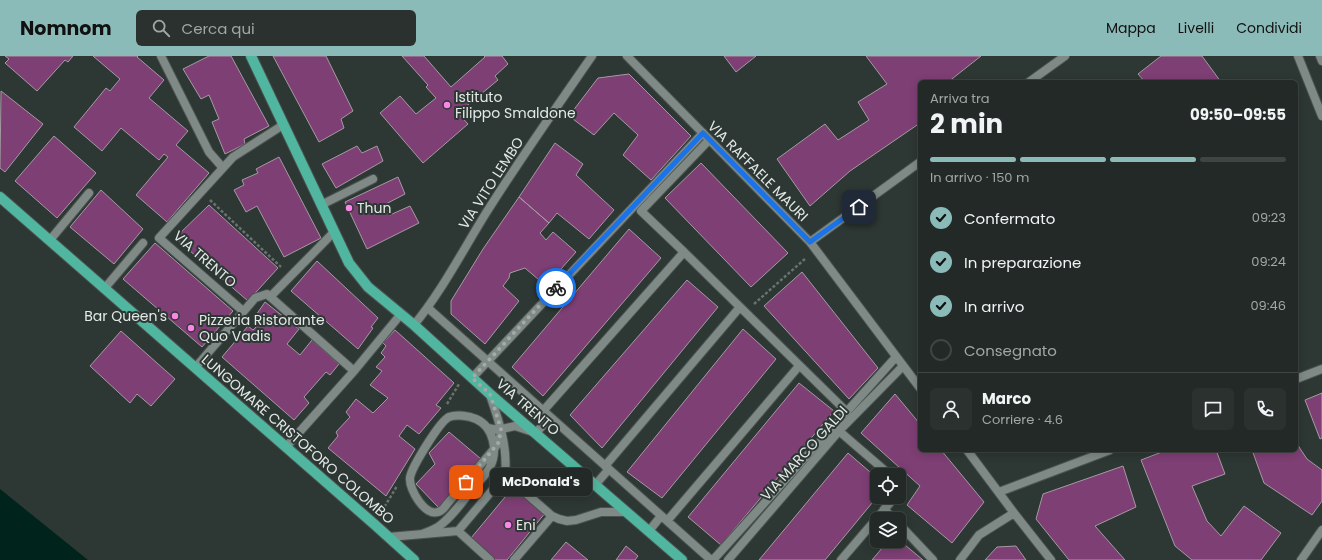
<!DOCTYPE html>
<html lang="it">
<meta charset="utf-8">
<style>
:root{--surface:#222926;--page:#2a312e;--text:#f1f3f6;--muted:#a2a6a7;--line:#3f4543;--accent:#8bbbb9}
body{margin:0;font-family:Poppins,sans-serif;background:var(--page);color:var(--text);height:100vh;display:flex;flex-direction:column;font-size:15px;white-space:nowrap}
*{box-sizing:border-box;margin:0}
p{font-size:13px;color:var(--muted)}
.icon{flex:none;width:22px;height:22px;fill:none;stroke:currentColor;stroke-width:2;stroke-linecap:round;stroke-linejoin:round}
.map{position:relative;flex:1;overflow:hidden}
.side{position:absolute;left:918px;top:24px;width:380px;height:372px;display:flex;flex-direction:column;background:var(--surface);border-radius:6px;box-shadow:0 2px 10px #0003,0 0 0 1px var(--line)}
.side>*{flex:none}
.controls{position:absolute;left:870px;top:412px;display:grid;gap:8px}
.controls a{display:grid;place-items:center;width:36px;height:36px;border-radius:6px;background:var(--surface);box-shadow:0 2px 10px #0003,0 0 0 1px var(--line);font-size:20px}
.pin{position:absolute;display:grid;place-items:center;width:34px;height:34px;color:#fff;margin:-17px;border-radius:8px;box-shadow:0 2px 6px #0006}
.courier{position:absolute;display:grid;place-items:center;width:40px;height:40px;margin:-20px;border:3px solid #1a73e8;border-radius:50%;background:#fff;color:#222;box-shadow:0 1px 5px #0007}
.bubble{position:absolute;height:28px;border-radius:6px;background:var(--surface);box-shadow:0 2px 10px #0003,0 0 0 1px var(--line);font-size:13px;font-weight:700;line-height:28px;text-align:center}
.summary em{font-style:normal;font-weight:700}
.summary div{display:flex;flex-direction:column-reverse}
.summary{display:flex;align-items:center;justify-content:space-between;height:68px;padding:0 12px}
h1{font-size:26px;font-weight:700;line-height:30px}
.bar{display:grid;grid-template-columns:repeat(4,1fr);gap:6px 4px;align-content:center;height:48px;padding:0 12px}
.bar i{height:5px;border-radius:3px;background:var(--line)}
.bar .current{background:var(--accent)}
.bar p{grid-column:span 4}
.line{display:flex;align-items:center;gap:10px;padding:0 12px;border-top:1px solid var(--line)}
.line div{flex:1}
.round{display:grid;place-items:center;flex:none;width:42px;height:42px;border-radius:6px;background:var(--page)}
ol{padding:0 12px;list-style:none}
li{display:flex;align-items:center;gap:12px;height:44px}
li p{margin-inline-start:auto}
li .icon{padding:4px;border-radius:50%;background:var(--accent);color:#111;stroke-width:4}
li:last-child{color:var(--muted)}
li i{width:22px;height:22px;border:2px solid var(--line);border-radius:50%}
header{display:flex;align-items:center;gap:24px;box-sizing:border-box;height:56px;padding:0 20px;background:var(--accent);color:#111}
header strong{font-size:19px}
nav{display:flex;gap:22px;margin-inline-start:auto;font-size:14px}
.search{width:280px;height:36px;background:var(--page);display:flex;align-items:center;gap:10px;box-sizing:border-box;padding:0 14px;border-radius:6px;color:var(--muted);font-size:15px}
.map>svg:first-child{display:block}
.water{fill:#00231b}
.building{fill:#7e3f74;stroke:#a49ba2}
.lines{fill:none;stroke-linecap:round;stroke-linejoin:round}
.service-casing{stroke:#4b5350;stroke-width:10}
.pedestrian-casing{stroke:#4b5350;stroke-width:10}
.minor-casing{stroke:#4b5350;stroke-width:10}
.primary-casing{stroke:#4b5350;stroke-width:12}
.path{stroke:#6a726f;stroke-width:2.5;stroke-dasharray:3 2;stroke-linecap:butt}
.service{stroke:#7f8a86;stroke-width:8}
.pedestrian{stroke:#7f8a86;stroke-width:8}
.minor{stroke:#7f8a86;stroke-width:8}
.primary{stroke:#51b69f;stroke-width:10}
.done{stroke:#a3aba8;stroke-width:4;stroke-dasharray:0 7.2}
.route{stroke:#1a73e8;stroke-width:5}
.poi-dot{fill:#fa87e7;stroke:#2d3733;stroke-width:1.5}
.labels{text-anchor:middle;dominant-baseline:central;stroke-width:4;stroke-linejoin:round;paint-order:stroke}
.poi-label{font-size:14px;fill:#e3e9e7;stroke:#2d3733;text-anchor:start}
.street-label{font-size:14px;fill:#e3e9e7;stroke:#2d3733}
</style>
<header>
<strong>Nomnom</strong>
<div class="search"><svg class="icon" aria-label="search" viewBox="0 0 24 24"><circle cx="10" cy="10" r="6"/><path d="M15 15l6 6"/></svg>Cerca qui</div>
<nav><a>Mappa</a><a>Livelli</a><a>Condividi</a></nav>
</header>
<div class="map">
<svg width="1322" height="504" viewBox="0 0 1322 504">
<rect width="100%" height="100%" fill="#2d3733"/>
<path class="water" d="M0,433l88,71h-88z"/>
<path class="building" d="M5,0h68l-5,6 -3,-2 -28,31 -32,-28 4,-4z
M93,0h45l-1,1 27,23 -15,18 39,33 -12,14 33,28 -42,49 -31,-27 32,-38 -4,-3 -5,6 -38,-32 -19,23 -28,-24 32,-39 4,3 10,-12z
M209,0h22l38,70 -25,13 1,5 -20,10 -13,-32 7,-3 -10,-24 -8,4 -18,-30z
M273,0h53l27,55 -12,8 3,9 -25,14z
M402,0h22l27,31 34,-30 -1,-1h18l6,8 -13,12 3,4 -40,33 10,11 -45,39 -43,-50 20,-17 16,18 20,-16 -10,-11 2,-2z
M724,0h32l-20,16z
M866,0h115l-33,26h-28v41l-70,48 -40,35 -33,-47 48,-35 13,16 31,-20 -11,-18 29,-18z
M1161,0h41l19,26h-76l-7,-8z
M629,18l62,62 -40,44 -28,-25 15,-20 -24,-22 -20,22 -25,-19 29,-38z
M1,35l42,33 -38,48 -5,-4z
M54,80l42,37 -39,45 -42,-37z
M555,87l28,21 -7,11 38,35 -25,29 -32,-26 -8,10 -30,-26z
M357,90l5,7 15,-7 6,15 -47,27 -14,-24z
M279,101l42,81 -37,19 -27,-51 -11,6 -12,-22 10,-5 -2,-5 16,-7 -2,-4z
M701,107l87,90 -37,34 -86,-89z
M398,121l7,17 -21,11 6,10 20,-9 9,17 -52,26 -22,-47z
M101,134l42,39 -29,35 -44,-37z
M519,141l30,26 -9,10 6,7 7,-8 23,20 -30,34 -21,-18 -15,5 -1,5 -6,8 16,15 -34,43 -34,-30v-13l32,-52z
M209,149l69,63 -30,33 -73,-63z
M629,173l32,29 -118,138 -31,-29z
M155,187l78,68 -31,36 -79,-68z
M317,205l61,57 -7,9 2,1 -15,21 -67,-58z
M802,216l76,96 -29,31 -85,-93z
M687,224l31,27 -116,141 -32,-33z
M265,246l34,27 -12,15 13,11 12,-15 27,24 -9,11 -4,-3 -22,25 5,6 -15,17 -72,-63 26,-31 5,4 7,-7 -6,-5z
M743,273l33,30 -114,139 -35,-26z
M395,274l59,53 -18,22 5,3 -22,26 -12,-9 -8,11 16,13 -29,47 -58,-48 10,-12 -2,-4 14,-15 -4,-5 10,-13 17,14 15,-15 -18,-13 12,-14 -6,-4 9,-10 -4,-4 5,-7 -3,-3z
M121,275l54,48 -24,27 -14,-12 -7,9 -40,-37z
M799,327l35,28 -113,134 -33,-28z
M1322,337v45l-2,1 -15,-39z
M895,338l25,30v26h21l43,52 -32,41 -45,-38 13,-19 -59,-53z
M449,376l32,27 -42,49 -23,-24 19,-20 -6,-11z
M1296,384l3,7 8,12 15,11v31l-10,14 -48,-32 -12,-33h44z
M1167,394h49l9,24 -33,12 15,35 14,15 23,-30 37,27 -20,27h-69l-17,-14 -34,-86z
M848,397l29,25v19l-52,63h-66z
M1123,410l13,41 -41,19 30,34h-56l-33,-41 7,-25z
M515,429l31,27 -39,48h-12l-24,-22z
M899,484l24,20h-51l16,-19z
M566,486l22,18h-37z
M626,490l12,10 -3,4h-19z
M1016,490l10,14h-41l12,-13z"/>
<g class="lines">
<defs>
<path id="service" d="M161,0l48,96 14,16
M684,196l163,160
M428,252l283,252
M243,255l-84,-73 74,-81 50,-32
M472,322l231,-245
M490,339c9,26 18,52 15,80l47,41 7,3 8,2 9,-1 25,-8h26
M543,355l141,-159 -43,-41 68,-71
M488,372l10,2 17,-4 21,7 14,-16
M605,410l135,-159
M596,428l13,-15
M667,465l132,-155
M458,475l32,29
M649,475l12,-15
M422,478c6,-2 11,-4 16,-7 14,-10 25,-26 35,-39 6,-6 13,-13 17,-21 8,-16 4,-40 -14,-48 -7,-3 -19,-5 -27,-2 -9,4 -38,51 -39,61 -1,12 15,38 28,34 4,-1 7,-5 9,-8l47,-55c5,-6 7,-12 7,-20
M389,481l69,-6 47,-56
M514,504l38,-44
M713,504l183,-203"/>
<path id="pedestrian" d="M50,184l39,-47
M104,233l39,-46"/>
<path id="minor" d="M627,0l183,186 110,146
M1298,0l24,60
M1320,0l2,5
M1029,26l36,-26
M321,149l52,-26
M810,186l110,-80
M270,241l64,-65
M414,269c28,-34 49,-75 72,-112 34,-54 70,-105 106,-157
M195,312l60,-70 12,-4 87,77
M1296,323l26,-10
M839,375l51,44
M286,391l68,-76 47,-57
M967,394l47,63 37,47
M999,436l111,-42
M884,453l10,10
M899,468l34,36
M728,504l111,-129 64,-65
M841,504l54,-63
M960,504l19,-25 35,-22
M1301,504l21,-30"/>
<path id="primary" d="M251,0l98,207 19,24 46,38 76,69 192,166
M0,141l374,327 40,36"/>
</defs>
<use href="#service" class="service-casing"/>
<use href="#pedestrian" class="pedestrian-casing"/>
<use href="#minor" class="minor-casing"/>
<use href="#primary" class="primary-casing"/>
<path class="path" d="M210,144l71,67
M754,248l52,-46
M447,348l12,-20
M382,455l15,-25"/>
<use href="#service" class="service"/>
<use href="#pedestrian" class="pedestrian"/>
<use href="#minor" class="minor"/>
<use href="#primary" class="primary"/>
</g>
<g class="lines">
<path class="done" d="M466,426l33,-40 2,-13 -11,-35 -18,-16 84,-90"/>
<path class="route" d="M556,232l147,-155 107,109 49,-35"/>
</g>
<g class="poi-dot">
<circle cx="447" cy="49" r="4"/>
<circle cx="349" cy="152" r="4"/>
<circle cx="175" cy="260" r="4"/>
<circle cx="191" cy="272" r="4"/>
<circle cx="508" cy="469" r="4"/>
</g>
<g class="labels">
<g class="poi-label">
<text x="455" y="41">Istituto<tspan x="455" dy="16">Filippo Smaldone</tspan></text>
<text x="357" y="152">Thun</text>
<text x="167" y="260" text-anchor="end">Bar Queen's</text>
<text x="199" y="264">Pizzeria Ristorante<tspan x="199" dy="16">Quo Vadis</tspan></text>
<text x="516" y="469">Eni</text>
</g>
<g class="street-label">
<text transform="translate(758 115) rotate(45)">VIA RAFFAELE MAURI</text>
<text transform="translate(491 127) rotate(-57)">VIA VITO LEMBO</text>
<text transform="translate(205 203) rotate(41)">VIA TRENTO</text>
<text transform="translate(528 351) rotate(41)">VIA TRENTO</text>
<text transform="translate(298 383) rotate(41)">LUNGOMARE CRISTOFORO COLOMBO</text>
<text transform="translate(804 397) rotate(-48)">VIA MARCO GALDI</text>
</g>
</g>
</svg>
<div class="controls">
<a><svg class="icon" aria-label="locate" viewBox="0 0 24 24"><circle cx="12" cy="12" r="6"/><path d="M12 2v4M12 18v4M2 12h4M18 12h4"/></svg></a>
<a><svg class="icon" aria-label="layers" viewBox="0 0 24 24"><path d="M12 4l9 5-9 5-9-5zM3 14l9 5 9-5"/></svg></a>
</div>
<div class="pin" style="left:466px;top:426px;background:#ea580c"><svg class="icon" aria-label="bag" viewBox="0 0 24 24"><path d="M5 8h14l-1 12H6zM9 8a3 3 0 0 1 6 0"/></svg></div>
<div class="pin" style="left:859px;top:151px;background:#1f2937"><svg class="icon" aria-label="home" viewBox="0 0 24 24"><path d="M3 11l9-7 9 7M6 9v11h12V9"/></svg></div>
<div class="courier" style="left:556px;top:232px"><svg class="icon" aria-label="bike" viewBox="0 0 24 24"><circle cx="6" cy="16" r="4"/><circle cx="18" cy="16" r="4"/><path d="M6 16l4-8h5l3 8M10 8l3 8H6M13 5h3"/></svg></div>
<div class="bubble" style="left:490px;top:412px;width:102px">McDonald's</div>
<section class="side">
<div class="summary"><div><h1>2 min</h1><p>Arriva tra</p></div><em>09:50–09:55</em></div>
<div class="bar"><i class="current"></i><i class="current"></i><i class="current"></i><i></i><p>In arrivo · 150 m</p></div>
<ol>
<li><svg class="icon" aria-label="check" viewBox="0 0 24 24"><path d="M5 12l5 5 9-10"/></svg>Confermato<p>09:23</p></li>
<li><svg class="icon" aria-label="check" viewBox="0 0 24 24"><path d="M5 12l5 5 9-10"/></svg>In preparazione<p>09:24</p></li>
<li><svg class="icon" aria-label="check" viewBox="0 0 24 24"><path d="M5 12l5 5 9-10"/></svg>In arrivo<p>09:46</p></li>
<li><i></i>Consegnato</li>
</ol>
<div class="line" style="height:72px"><a class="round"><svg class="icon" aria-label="person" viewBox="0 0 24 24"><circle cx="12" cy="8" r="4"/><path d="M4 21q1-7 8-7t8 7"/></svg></a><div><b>Marco</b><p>Corriere · 4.6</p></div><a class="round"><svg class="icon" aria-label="chat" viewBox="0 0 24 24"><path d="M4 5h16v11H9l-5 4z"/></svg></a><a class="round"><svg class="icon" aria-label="phone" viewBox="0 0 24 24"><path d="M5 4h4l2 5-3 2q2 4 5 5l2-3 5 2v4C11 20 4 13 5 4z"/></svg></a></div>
</section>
</div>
